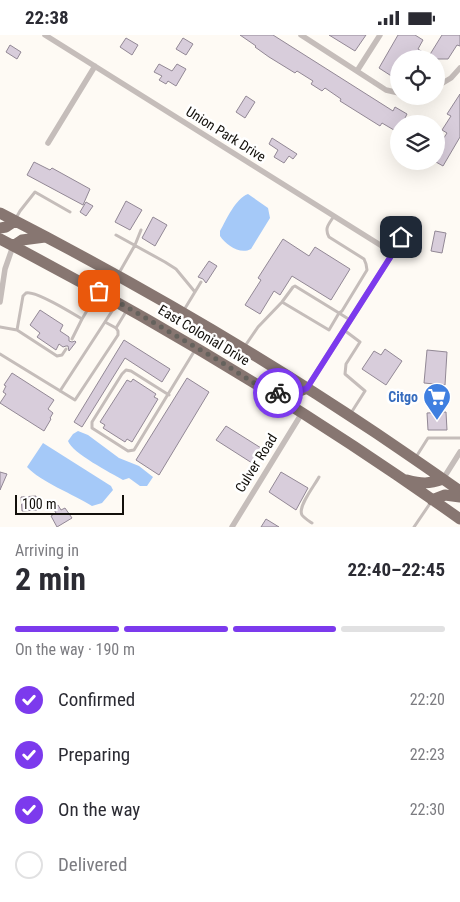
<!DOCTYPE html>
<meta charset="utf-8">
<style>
:root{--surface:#fff;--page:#f2f2f3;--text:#2b2b33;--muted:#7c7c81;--line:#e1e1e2;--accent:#7c3aed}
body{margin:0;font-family:"Roboto Condensed",sans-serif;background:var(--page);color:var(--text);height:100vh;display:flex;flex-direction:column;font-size:19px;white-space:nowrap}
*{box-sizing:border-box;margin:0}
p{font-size:16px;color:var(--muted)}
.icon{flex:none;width:28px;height:28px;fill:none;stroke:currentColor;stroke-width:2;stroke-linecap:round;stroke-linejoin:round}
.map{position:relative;height:492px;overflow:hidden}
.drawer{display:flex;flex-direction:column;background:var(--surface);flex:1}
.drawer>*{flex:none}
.controls{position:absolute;left:390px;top:15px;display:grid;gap:10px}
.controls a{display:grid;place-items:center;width:55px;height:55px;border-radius:50%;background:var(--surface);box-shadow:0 5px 20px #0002;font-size:25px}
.scale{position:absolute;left:15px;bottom:12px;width:109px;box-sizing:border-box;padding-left:5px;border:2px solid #13100b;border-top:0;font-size:14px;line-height:18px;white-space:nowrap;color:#13100b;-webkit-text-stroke:4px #fff;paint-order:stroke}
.pin{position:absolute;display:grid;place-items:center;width:42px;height:42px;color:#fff;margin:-21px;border-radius:10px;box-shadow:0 2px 8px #0006}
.courier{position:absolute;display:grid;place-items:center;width:50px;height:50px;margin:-25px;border:4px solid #7c3aed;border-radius:50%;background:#fff;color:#222;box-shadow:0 1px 6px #0007}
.head em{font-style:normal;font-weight:700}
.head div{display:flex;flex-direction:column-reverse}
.head{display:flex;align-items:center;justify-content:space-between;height:85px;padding:0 15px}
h1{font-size:32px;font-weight:700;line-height:38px}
.bar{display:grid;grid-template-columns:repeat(4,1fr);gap:8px 5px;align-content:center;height:60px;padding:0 15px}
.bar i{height:6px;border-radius:4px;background:var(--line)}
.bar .active{background:var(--accent)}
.bar p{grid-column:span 4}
ol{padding:0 15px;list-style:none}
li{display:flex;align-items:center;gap:15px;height:55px}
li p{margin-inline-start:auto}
li .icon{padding:5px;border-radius:50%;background:var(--accent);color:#fff;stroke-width:4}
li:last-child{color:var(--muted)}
li i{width:28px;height:28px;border:2px solid var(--line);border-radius:50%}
.status{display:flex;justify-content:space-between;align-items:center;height:35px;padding:0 25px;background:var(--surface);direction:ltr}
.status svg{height:14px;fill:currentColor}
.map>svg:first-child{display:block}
.water{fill:#a5c9f8}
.building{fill:#d8cddb;stroke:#928895}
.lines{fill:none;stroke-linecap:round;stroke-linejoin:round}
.lane{stroke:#c5bdba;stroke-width:3}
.street{stroke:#c5bdba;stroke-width:5.5}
.highway{stroke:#877671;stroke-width:11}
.done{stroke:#65625d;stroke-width:5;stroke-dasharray:0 9}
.route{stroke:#7c3aed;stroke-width:6}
.labels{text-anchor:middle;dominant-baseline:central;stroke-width:5;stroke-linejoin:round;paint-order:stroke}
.street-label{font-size:14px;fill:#13100b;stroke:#fff}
.shop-label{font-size:14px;font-weight:bold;fill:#366cbe;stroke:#fff;text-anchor:end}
</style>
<div class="status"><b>22:38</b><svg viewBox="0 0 49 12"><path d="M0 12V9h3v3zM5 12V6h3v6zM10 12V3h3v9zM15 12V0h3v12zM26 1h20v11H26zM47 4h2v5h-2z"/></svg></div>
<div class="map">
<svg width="460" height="492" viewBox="0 0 460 492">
<rect width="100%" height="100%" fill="#fefaf4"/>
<path class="water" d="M248,159l20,14 2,10 -19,31c-11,6 -25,-4 -31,-13v-5c7,-12 15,-32 28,-37z
M78,396l10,4 31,23 20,8 14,11 -6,9h-7l-11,-8 -6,2c-12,-7 -51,-27 -55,-39l5,-7z
M43,408l68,43 2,4 -11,13 -10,3c-19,-12 -51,-24 -65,-39z"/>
<path class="building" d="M240,0h33l120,76 2,-4 12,7 -2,4 9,6h-15v9l-17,-10 -2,3 -40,-25 1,-2 -16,-11 -3,3 -11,-7 2,-3 -16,-10 -2,2 -26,-16 -14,-10 1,-1z
M329,0h37l-11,16z
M398,0h17l8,5 -5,9 11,7 13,-21h18v11l-3,-1 -9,14h-49v16l-3,4 -17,-11z
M126,3l12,7 -6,10 -12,-8z
M183,3l10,6 -7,11 -10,-6z
M10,10l11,7 -4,7 -11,-7z
M159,29l13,7 5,-7 9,5 -10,17 -8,-5 -2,3 -7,-4 3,-4 -8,-4z
M460,59v43l-17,29 -7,-4v-12l11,-17 -5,-3 9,-14 -4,-2z
M246,61l9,6 -10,16 -9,-6z
M272,103l25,16 -4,5 -4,-3 -5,7 -10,-6 4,-7 -9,-6z
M34,127l16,8 2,-2 38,21 -7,16 -56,-30z
M126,166l16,9 -12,20 -15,-8z
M86,167l7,4 -7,10 -6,-4z
M153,182l14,8 -12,21 -13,-8z
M435,196l11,2 -4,20 -11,-2z
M283,204l26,17 6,-9 35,22 -19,31 -39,-24 -12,19 -6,-4 -14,23 -15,-9 16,-25 -3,-2z
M209,226l8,5 -11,17 -3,-4 -5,-2z
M40,275l23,15 -3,6 9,6v4l3,1 3,-1 1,1 -7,9 -1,-5h-2l-3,1 -4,-3 -3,6 -19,-13 3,-4 -10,-8z
M124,305l46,29 -8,13 -37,-24 -43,69 -8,-5z
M385,314l17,12 -16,24 -24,-16 12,-18 7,4z
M427,315l20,2 -2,33 -21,-2z
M12,338l42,27 -6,9 5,4 -3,5 1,1 -7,12 -44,-28 6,-9 -3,-2 3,-6 -2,-1z
M187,343l22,14 -50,83 -23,-15z
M133,344l23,15 -2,3 4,2 -26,43 -5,-3 -2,3 -22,-14 2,-3 -5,-3 27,-42 4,2z
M446,377l1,18h-19l-1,-17z
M226,391l35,22 -9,15 -36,-23z
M0,437l7,2 -7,16z
M281,437l27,16 -12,22 -27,-18z
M36,461l1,14 -15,1 -1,-14z
M58,470l3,5 4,-2 7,10 -15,9 -6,-11 5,-3 -3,-5z
M266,484l13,8h-18z"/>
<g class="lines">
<path class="lane" d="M16,183l4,-7 15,-19 35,20
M116,200l49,27 11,7 19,23
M119,238l16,-28 6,-15
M282,267l47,28 10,-17 11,7
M184,275l17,-28
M105,287l11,6
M0,292l17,3 6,-34c1,-1 2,-2 3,-3 9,-3 46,20 56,26l15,-25
M17,295l40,26 5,-1 4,-6
M344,295l16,12 -14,22 -1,10 20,17 -14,22
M72,304l10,-20
M245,311l13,-19 24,-25 11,-15 2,-1 44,27 3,-2 25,-41 -1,-6 -2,-5 -35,-22c-5,-9 0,-13 5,-21
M0,319l75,46 43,-65v-4l-2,-3 11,-18
M60,356l56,-86
M169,360l-38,-24 -5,-1 -4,4 -30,48v6l36,23 6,-1 61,-100
M416,422l12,-19h32
M312,488c-3,-2 -8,-5 -10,-8 -5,-8 13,-30 17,-38
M414,492l17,-25"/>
<path class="street" d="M45,0l348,218
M301,0l85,55 13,3
M357,36l23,-36
M436,52l15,-9 9,-10
M48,108l47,-77
M0,267l5,-33 8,-23
M307,353l86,-135 17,-32
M443,444l17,-27
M232,492l70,-114"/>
<path class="highway" d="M0,178c129,66 255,139 376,220 28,19 56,38 84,58
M0,193l6,-1 9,-6
M0,204c159,83 314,176 460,280
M13,211l9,-6 23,-3
M274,357c14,3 20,2 33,-4
M407,445c15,4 22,4 36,-1
M432,465l13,-5 15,2"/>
</g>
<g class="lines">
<path class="done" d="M99,256l119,69 47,30 13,3"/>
<path class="route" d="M278,358c11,2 19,0 29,-5l86,-135 8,-16"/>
</g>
<defs>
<symbol id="supermarket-pin" viewBox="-11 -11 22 30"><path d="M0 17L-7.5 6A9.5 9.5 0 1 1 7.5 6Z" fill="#3f7fe0" stroke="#fff"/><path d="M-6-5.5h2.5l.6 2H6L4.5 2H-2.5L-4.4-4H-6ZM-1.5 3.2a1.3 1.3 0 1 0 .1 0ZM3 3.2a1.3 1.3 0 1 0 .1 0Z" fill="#fff"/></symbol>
</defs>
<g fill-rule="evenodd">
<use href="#supermarket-pin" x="421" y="346" width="32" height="43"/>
</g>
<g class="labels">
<g class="street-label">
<text transform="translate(226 99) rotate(32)">Union Park Drive</text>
<text transform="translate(204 300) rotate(31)">East Colonial Drive</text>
<text transform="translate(256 428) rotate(-58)">Culver Road</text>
</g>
<g class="shop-label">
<text x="418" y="362">Citgo</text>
</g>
</g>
</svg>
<div class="controls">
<a><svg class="icon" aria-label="locate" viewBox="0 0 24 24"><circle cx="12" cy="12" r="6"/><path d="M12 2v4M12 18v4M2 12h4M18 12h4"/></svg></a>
<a><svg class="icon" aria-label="layers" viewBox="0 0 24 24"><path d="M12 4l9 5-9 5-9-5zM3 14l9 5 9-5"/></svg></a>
</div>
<div class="scale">100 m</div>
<div class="pin" style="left:99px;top:256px;background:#ea580c"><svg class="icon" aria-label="bag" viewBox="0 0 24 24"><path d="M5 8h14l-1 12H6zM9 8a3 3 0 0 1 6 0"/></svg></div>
<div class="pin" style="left:401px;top:202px;background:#1f2937"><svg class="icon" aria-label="home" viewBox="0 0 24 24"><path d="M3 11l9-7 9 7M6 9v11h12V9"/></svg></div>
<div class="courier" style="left:278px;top:358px"><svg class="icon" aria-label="bike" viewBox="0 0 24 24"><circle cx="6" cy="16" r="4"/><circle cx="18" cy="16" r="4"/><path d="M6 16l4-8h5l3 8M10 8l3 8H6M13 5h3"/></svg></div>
</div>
<section class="drawer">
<div class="head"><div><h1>2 min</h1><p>Arriving in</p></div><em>22:40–22:45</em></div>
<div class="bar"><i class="active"></i><i class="active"></i><i class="active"></i><i></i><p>On the way · 190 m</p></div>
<ol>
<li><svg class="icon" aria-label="check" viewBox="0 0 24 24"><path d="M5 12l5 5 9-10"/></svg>Confirmed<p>22:20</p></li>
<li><svg class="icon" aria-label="check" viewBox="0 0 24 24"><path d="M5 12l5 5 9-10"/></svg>Preparing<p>22:23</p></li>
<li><svg class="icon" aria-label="check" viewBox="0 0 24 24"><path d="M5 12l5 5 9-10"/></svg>On the way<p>22:30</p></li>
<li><i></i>Delivered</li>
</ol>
</section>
